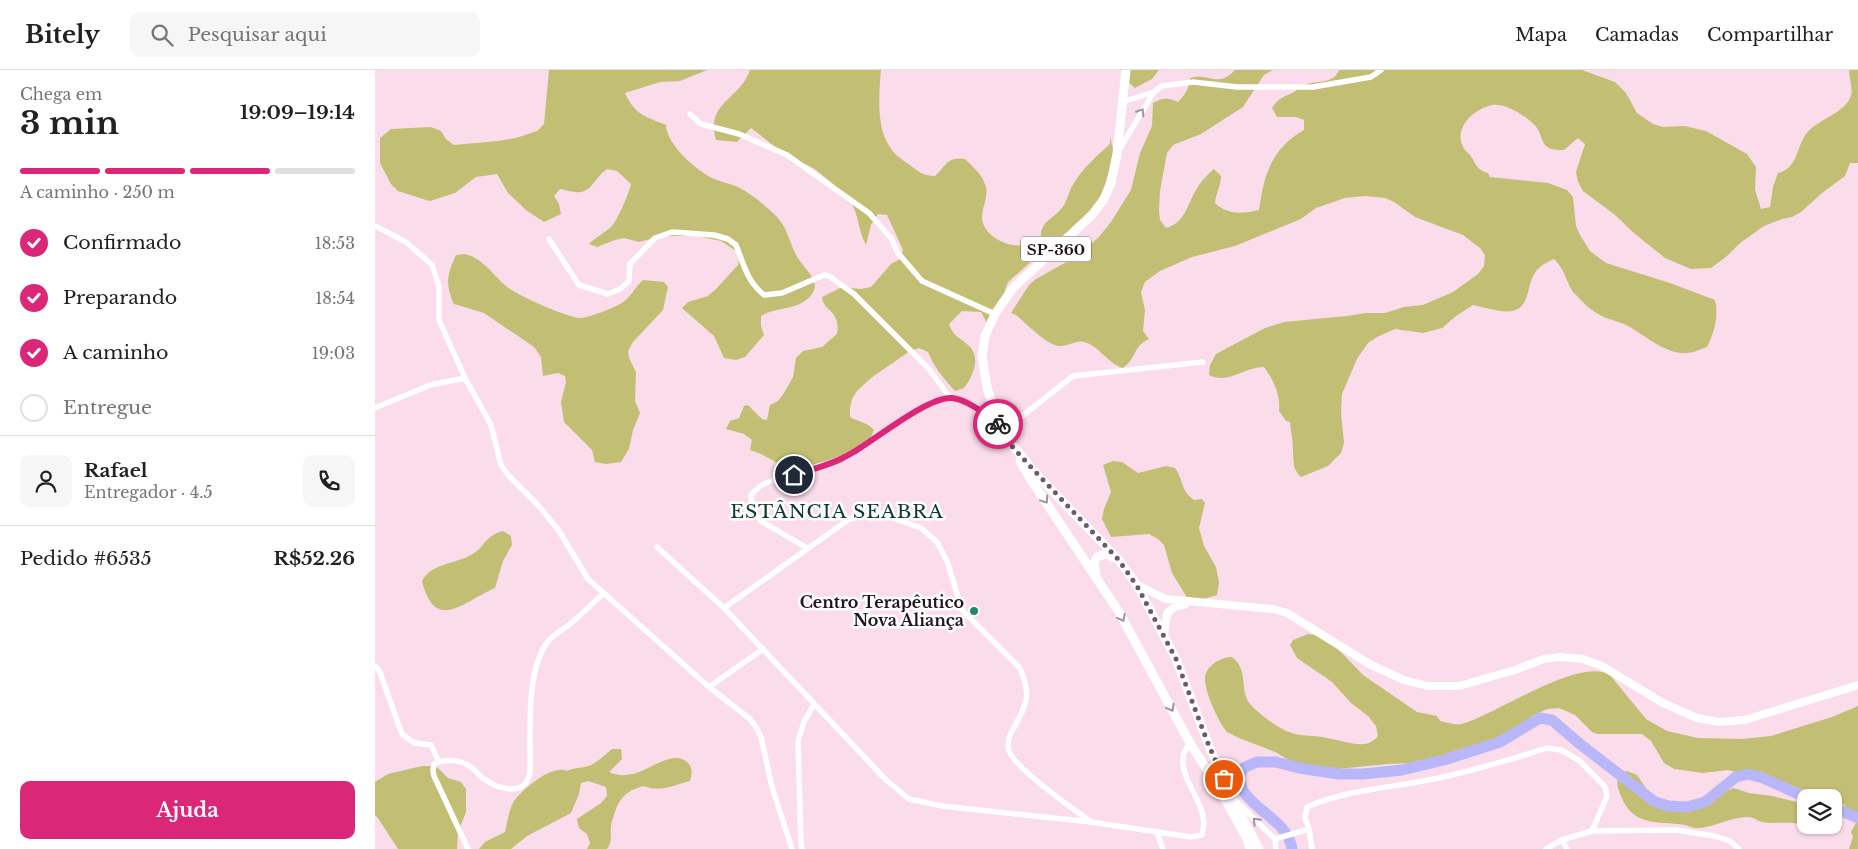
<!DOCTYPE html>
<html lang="pt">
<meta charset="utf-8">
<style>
:root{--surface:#fff;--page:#f6f6f6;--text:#202124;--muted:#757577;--line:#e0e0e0;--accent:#db2777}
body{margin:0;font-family:"Libre Baskerville",serif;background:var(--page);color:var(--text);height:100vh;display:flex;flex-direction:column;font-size:19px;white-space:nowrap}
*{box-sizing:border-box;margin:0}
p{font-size:16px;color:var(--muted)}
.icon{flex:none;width:28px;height:28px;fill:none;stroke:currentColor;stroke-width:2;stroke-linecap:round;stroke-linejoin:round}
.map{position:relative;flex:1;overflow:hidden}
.panel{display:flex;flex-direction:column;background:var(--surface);width:375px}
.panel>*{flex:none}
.controls{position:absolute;left:1422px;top:719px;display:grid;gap:10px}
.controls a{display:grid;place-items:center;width:45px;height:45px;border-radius:10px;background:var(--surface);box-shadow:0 1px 4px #0004;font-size:25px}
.pin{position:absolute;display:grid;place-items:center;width:42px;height:42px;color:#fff;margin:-21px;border:2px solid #fff;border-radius:50%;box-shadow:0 1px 5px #0007}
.courier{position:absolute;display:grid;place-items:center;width:50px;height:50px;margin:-25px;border:4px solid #db2777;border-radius:50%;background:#fff;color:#222;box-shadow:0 1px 6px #0007}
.headline em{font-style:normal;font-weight:700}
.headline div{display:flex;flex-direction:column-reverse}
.headline{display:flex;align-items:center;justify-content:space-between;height:85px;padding:0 20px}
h1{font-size:32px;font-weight:700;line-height:38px}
.bar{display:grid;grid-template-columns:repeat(4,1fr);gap:8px 5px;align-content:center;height:60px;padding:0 20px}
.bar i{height:6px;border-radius:4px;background:var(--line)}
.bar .selected{background:var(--accent)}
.bar p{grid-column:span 4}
.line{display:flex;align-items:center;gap:12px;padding:0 20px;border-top:1px solid var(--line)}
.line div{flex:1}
.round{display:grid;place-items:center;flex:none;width:52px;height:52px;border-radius:10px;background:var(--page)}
ol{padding:0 20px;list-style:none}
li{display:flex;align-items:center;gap:15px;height:55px}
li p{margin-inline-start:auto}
li .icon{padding:5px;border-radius:50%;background:var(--accent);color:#fff;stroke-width:4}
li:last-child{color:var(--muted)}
li i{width:28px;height:28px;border:2px solid var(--line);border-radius:50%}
.action{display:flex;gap:10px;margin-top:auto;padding:10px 20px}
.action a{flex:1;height:58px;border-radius:10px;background:var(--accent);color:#fff;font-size:20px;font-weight:700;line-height:58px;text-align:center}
header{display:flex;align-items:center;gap:30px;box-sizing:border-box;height:70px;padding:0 25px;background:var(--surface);border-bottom:1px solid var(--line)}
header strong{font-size:24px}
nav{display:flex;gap:28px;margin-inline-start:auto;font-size:18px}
.search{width:350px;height:45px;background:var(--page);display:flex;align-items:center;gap:12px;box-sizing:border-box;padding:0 18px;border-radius:10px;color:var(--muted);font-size:19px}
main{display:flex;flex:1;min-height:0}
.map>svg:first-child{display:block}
.green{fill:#c2bf75}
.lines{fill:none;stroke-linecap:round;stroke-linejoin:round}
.river{stroke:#b9b6f9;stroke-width:11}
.street{stroke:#fff;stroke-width:5.5}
.secondary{stroke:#fff;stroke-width:8}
.primary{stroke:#fff;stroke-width:9}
.oneway{stroke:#9c9599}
.done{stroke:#6e5964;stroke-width:5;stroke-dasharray:0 9}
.route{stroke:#db2777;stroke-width:6}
.poi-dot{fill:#1c8967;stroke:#fff;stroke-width:2}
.labels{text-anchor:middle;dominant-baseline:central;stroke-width:5;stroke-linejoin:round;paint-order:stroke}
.shield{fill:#fff;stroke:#655a60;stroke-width:1}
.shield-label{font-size:15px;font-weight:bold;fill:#23131c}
.poi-label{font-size:16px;font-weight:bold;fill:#23131c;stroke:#fff;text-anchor:end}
.quarter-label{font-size:19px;letter-spacing:1px;fill:#083b2b;stroke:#fff}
</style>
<header>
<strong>Bitely</strong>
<div class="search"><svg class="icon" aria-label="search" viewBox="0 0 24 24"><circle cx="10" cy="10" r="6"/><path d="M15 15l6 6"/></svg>Pesquisar aqui</div>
<nav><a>Mapa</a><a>Camadas</a><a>Compartilhar</a></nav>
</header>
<main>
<section class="panel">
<div class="headline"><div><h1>3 min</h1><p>Chega em</p></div><em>19:09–19:14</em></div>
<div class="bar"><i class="selected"></i><i class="selected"></i><i class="selected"></i><i></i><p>A caminho · 250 m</p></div>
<ol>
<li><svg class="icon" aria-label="check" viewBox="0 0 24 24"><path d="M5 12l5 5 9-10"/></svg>Confirmado<p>18:53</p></li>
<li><svg class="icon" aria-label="check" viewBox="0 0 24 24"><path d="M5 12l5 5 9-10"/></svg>Preparando<p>18:54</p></li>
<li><svg class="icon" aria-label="check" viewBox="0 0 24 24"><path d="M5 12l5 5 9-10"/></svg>A caminho<p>19:03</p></li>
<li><i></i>Entregue</li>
</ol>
<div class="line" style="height:90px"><a class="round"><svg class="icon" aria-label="person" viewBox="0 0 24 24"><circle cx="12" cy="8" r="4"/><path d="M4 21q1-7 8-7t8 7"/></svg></a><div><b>Rafael</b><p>Entregador · 4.5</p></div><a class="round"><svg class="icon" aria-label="phone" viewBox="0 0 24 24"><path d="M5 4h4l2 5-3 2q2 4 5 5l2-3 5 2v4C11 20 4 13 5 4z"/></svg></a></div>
<div class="line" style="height:65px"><div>Pedido #6535</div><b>R$52.26</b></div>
<div class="action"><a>Ajuda</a></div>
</section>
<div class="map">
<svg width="1483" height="779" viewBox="0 0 1483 779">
<rect width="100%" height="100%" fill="#fadceb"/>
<path class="green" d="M174,0h158l-27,11 -20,1 -35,11c9,21 21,24 41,32 1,20 29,44 46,53 8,4 17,5 26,9 14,7 28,19 39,30 12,12 13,31 23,44 6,9 21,21 12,33 -12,17 -35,12 -51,22v10l3,9 -19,22 -9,3 -12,-2 -10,-22 -32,-28 6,-6 20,-6 9,-8 21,-23 1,-6 -3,-8 -15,-10 -24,-5h-35l-23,6 -15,-4 -9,2 -18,7 -8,-3c7,-7 15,-11 22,-17 6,-5 18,-34 20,-43l-14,-13 -10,-2c-11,7 -15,22 -27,23 -6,1 -14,-2 -20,-3l-6,7 5,8 2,10 -17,8 -18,-12 -18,-17 -11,-19 -21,3 -21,16 -25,8 -4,-1 -28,-9 -7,-7 -11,-21v-25l11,-9 40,-2 10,4 5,8 8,6 44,-4 18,-3 21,-7 7,-7z
M375,0h131c-2,22 -5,59 9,77 4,7 11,12 17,16 10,7 15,13 28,13 12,-11 11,-19 30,-17 8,8 18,16 21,28 2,10 -4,21 -4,31 1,18 26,30 42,27 7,-1 12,-4 17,-8 -1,-15 12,-18 20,-28 5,-5 7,-14 10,-21 10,-18 24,-31 39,-44v-7l4,16 -2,10 -13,39 -33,32 -16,11 -42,37 -3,8 -1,10 -15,27 -8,-15 -19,-1 -13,13c5,13 9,12 19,21 14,12 5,31 -4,43l-9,3c-11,-12 -21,-24 -27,-39l-9,-4 -9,3 -39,27 -14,13 -5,8 -2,9v9c9,5 17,5 24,13l-4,9 -21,18 -8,6 -9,3 -28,1 -14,3 -29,-16 -11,-4 2,-10 -8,-6 -18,-5 4,-8 9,-3 5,-12 4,-1 14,14 5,1 3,-15 8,-4 6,-8 9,-16 3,-19 7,-7 19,-4 15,-13c4,-25 -14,-22 -15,-37l20,-10 19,2 10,-2 20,-23 9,-5 3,-9 -16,-35 -9,-1 -7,11 -5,20c-8,-14 -7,-31 -16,-44 -7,-9 -28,-27 -37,-33 -6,-4 -13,-5 -18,-8 -16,-9 -29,-21 -44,-32l-14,14 -21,-2c-11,-38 24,-40 34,-70z
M753,0h31l-7,9 -17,9 -7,-6z
M860,0h38l-9,5 -21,32 -42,27 -28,11 -6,8 -7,38 -1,19 1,10 6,8c19,-5 21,-23 30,-38 5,-9 11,-15 18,-21l7,7c0,10 -5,17 -6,27 12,12 28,11 44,7 5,-35 12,-61 45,-80v-10l-8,-3h-19l-5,-9c6,-10 12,-11 22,-16 3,-2 6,-5 10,-7 12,-5 29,0 35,-15h243l33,12 11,11 11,20 16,11 10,3 22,-1 21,5 41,23 9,13 -1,23 6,19 9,-2 3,-20 5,-14c20,-5 18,-25 28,-39 9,-13 34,-19 43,-34 6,-9 0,-20 0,-30h9v93h-8l-5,13 -23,17 -21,19 -9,5 -10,2 -18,7 -24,17 -13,13 -16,12 -20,1 -26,-11 -30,-24 -20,-19 -32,-24 -5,-9 -2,-10 9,-28 -7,-6 -14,12c-7,0 -14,0 -18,-4 -5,-5 -5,-13 -9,-18 -7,-10 -32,-26 -45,-23 -19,4 -41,25 -27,45 1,2 4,3 5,5 6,8 6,15 18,18l2,4 58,6 19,7 6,7 3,29 4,9 10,16 16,12 64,20 45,17c4,15 -1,34 -8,47 -8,3 -16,7 -25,6 -18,-1 -37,-17 -52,-26 -10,-6 -24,-7 -35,-15 -7,-4 -14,-12 -20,-18 -8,-8 -9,-24 -21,-35 -7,3 -15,7 -19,14 -9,12 -4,34 -23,38 -10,2 -30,-4 -39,-6l-17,11 -14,12 -19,5 -28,-4 -18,8 -9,6 -11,16 -15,35 -1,19 3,30 -3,10 -13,13 -27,11c-9,-9 -7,-14 -8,-26 0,-9 -2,-19 -3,-29l-4,-1 -7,-10c2,-16 -6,-32 -15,-44 -21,0 -35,18 -55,8l1,-10 6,-11 49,-26 19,-6 63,-6 18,-3h20l19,-6 19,-2 30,-13 25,-18 6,-8 1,-11 -5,-7 -17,-13 -48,-18 -21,-15 -9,-4 -20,-2 -20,2 -29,10 -15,11 -66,27 -43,11 -32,14 -15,11 -4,10 4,18 -2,21 6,8c-17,8 -12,19 -26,29 -16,-5 -25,-23 -39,-26 -8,-2 -15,4 -23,4 -13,1 -35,-23 -45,-31l-5,-2 18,-28 7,-6 41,-23 22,-19 12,-15 20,-32 9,-37 12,-27 1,-23c9,-5 15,-6 25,-1 7,-7 11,-14 12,-24 20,-6 27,11 45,-8z
M90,184c19,5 27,20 41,32 10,9 62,32 74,32 9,0 33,-10 42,-15 9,-6 13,-16 21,-23l21,2 4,5 -5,23 -30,32 -5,9 1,7 7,14 -1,29 5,12 -7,17 -4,19 -8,13 -15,2 -11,-2 -3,-12 -28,-28 -3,-20 5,-20 -1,-6 -7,-3 -15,3 -2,-19 -7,-10 -50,-34 -30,-9c-9,-19 -7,-30 2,-49z
M738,391l9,1 16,11 28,-7 9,2c9,12 5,22 19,32l8,-1 3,4 -6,25 5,18 12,21 3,15 -2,13 -20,6 -9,-2 -16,-26 -8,-28 -6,-6 -9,-5 -38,3 -9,-18 2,-10 7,-17 -8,-27z
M128,461l8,5 1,9 -9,16 -8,27c-31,13 -60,46 -73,-7 9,-17 31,-17 47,-25 17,-8 14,-20 34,-25z
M933,564l12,2 18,13 25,26 54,37 20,4 3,5c7,1 15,5 22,3 33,-9 118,-68 148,-49l36,44 21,12 31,7 43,1 30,-3 61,-19 26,-11v143h-9l4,-12 -2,-5 7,-13 -18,-18 -6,-3 -30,-8 -45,-15 -19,-2 -12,-3 -25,3 -29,-4 -10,-6 -13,-22 -9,-7h-45l-5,-2 -17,-17 -16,-7 -12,1 -15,7 -14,16 -51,23 -35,4 -17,4 -28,1 -59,6 -32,-6 -21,-12 -36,-14 -12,-6c-9,-11 -23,-41 -22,-55 2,-12 16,-20 27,-20 18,14 6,33 19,48 8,9 27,23 38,27 12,5 26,3 38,6 12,2 26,7 38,6 5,-1 10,-4 13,-8l-2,-10 -8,-10 -17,-13 -19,-21 -35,-24 -7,-13 3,-5z
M237,679h9l1,10 -13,13c8,4 17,4 27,1 14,-4 39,-24 52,-10 5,5 4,11 2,18 -17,4 -29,12 -46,5 -17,4 -25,12 -30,29 -1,3 -3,8 -3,11 -1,9 2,14 -4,23h-20l3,-6 -3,-9 -8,-6 -2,-9 24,-16 6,-7 -1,-9 -18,-6 -7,2 -2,11 -8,19 -44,23 -16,13h-32l6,-7 20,-10c2,-9 4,-23 9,-31 9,-12 38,-37 53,-30 8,-4 17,-3 24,-6 8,-4 14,-10 21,-16z
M47,696h14l12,12 13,4 5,7v23l-8,20 -1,17h-59l-20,-31 -3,-3v-33l13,-8z
M1252,701l10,4 17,25 31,7 16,-1 9,-3 16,-12 8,-3 15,5 23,3 34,8v21h28v-16l6,10 2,9c-16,3 -33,-3 -49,-5 -10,-1 -21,1 -31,-1 -5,-1 -8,-5 -14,-5 -17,0 -31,9 -48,11 -8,1 -14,-4 -22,-4 -25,-2 -46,0 -57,-28 -4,-9 -6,-16 1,-24z"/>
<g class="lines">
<path class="river" d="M1459,738l24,10
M917,779c-4,-27 -34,-36 -48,-57 -3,-4 -4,-10 -5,-15l4,-9 14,-6h19l23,6 40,6h24l39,-4 42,-10 56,-18 40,-24 12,2 28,24 75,58 14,4 18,1 18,-5 31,-25 12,-3 15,4 44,20"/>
<path class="street" d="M779,22l8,-6 31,-4 44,5h76l58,-10 10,-7
M315,44l11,10 38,10 48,21 82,58 22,25 7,15 24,28 73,33
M744,80l35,-58 -32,10
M0,156l31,16 26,23 7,21v34l26,58 26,47 10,40 8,11 30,30 20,25 29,48 121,108 41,32 6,8 5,10 11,50 20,62
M174,169l30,46 29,9 12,-5 9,-8 1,-17 25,-26 17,-6 42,3 14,4 8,6c8,20 11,36 28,50l18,-2 42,-18 5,1 25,18 75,75 21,29
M0,338l55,-23 35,-7
M627,362l71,-56 130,-14
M282,477l67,61 162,172 23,19 33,7 149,16 100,15 11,-2c10,-30 -26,-55 -18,-82 1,-3 4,-7 6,-10
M432,478l-46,-27 -8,-10 -2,-16c4,-4 9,-10 15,-12 27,-12 56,-15 83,-28 27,-13 71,-55 100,-57 16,-1 34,15 48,23
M349,538l124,-88 15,-6 16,-1 42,15 16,14 10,19 15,49 58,58c11,27 8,33 -5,58 -2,4 -6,9 -6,13 -1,3 -1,9 0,12 5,16 65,59 81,70
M0,596l4,4 23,64 12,9 17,2 8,17
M334,617l54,-38
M862,732l38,37 1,10
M934,759l-4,-11 2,-11c39,-17 81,-19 122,-27 40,-8 80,-20 118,-32l14,2 19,11 25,26 2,9 -15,35
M782,762l6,17
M900,769l34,-10 3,20
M1187,770l5,9
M93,779l-34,-73 -1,-5 1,-7c11,-6 27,-4 37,3 5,4 9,10 15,13 9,7 30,14 39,4 2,-2 4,-8 5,-11 1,-36 -5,-101 17,-130 5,-8 16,-13 23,-19 12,-10 23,-21 34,-31
M427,779l-1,-6 -3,-102 6,-19 10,-18
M1171,779l16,-9 30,-9 84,-1 38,6 16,5 9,8"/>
<path class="secondary" d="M762,515l29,14 107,10 14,4 84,52 33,15 23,6h32l56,-16 29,-11 17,-2 22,2 19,7 61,37 34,15 22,4 26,-2 113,-35
M789,566l3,-23 9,-7 9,-1"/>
<path class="primary" d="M751,0l-9,84 -6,29 -7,16 -12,16 -79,73 -18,26 -10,22 -3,21 5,30 10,34 5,11 36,44 80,83 19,26 39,74 33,87 22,50 28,53
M645,391l11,19 88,132 71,131 35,56 22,40 3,10
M721,504l-2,-10 3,-7 8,-3 10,4"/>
</g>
<defs><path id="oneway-chevron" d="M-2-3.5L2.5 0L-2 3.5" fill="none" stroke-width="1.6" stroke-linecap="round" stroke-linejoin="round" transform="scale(1.25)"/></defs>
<g class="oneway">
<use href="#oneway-chevron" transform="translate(766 42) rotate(-58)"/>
<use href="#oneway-chevron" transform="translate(670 430) rotate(56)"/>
<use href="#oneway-chevron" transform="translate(747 548) rotate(62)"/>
<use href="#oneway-chevron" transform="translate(796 638) rotate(62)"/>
<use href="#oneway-chevron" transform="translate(881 751) rotate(-135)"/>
</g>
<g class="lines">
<path class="done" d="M623,354l12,20 19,21 89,94 19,27 39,73 33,87 15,33"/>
<path class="route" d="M419,405c19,-6 40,-11 58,-22 23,-13 76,-57 100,-55 16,2 31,15 45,23l1,3"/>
</g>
<circle class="poi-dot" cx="599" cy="541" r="5"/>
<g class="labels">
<rect class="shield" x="646" y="166.5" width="70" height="25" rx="4"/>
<g class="shield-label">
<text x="681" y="179">SP-360</text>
</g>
<g class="poi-label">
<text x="589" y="532">Centro Terapêutico<tspan x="589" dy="18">Nova Aliança</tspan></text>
</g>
<g class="quarter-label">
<text x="462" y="441">ESTÂNCIA SEABRA</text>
</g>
</g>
</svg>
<div class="controls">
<a><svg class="icon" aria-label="layers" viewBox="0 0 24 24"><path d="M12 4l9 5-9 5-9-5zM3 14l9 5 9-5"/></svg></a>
</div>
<div class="pin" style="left:849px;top:709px;background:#ea580c"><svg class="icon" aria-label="bag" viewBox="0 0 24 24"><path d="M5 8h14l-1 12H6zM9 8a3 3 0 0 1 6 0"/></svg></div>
<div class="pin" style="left:419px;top:405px;background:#1f2937"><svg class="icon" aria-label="home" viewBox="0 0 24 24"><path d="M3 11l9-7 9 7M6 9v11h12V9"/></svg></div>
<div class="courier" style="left:623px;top:354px"><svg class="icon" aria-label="bike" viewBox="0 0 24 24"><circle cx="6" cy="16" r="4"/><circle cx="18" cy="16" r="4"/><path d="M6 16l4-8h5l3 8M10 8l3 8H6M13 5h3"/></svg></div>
</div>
</main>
